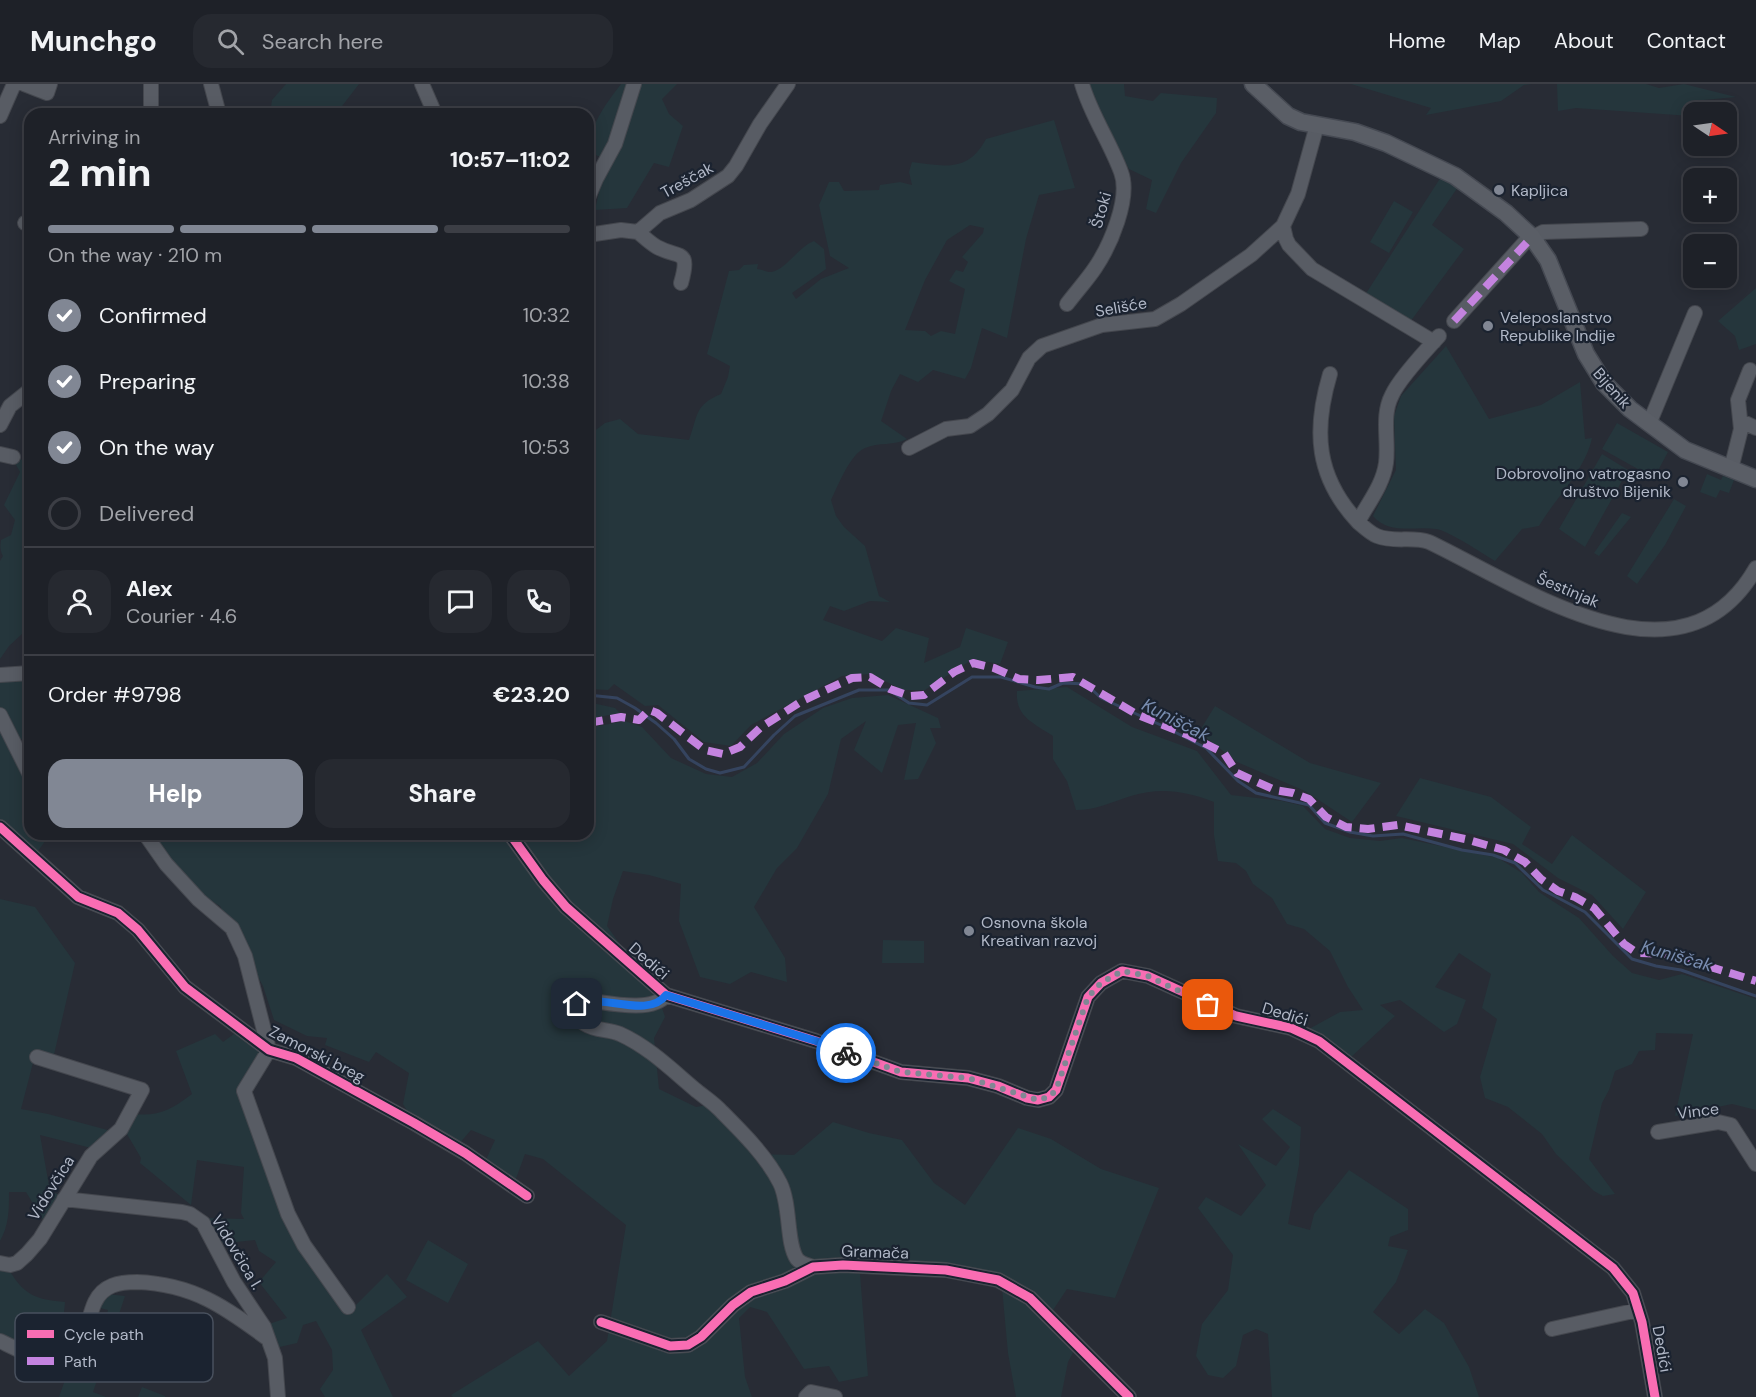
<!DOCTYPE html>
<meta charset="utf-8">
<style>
:root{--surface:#1e2128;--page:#262930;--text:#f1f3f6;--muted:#a1a3a8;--line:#3c3e45;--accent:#818794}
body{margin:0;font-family:"DM Sans",sans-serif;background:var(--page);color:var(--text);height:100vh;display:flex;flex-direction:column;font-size:22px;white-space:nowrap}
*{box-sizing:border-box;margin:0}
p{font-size:20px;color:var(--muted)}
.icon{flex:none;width:33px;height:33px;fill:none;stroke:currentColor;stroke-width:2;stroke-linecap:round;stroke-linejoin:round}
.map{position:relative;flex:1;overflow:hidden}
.details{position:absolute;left:24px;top:24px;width:570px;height:732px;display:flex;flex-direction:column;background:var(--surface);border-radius:18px;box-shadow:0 3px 15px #0003,0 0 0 2px var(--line)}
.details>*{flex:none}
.needle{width:39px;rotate:103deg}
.buttons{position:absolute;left:1683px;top:18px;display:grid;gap:12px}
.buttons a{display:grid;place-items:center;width:54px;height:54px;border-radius:12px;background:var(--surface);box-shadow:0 3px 15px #0003,0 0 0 2px var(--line);font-size:30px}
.pin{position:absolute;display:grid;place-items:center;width:51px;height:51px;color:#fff;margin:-26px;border-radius:12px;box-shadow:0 3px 9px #0006}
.courier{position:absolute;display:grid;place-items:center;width:60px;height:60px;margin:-30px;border:4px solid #1a73e8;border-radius:50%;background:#fff;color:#222;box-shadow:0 2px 8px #0007}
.overview em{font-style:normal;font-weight:800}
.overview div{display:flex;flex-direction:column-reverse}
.overview{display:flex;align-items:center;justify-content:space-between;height:102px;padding:0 24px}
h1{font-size:39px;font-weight:800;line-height:45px}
.bar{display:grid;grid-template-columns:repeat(4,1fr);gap:9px 6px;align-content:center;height:72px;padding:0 24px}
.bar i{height:8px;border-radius:4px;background:var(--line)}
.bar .current{background:var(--accent)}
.bar p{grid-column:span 4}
.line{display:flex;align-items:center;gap:15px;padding:0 24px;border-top:2px solid var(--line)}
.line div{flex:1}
.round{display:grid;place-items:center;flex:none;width:63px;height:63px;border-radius:18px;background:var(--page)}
ol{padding:0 24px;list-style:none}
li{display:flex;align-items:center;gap:18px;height:66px}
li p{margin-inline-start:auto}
li .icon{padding:6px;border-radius:50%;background:var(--accent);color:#fff;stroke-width:4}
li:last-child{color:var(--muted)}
li i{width:33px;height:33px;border:3px solid var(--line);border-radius:50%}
.action{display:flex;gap:12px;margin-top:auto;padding:12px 24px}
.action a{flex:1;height:69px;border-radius:18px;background:var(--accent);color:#fff;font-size:24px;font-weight:800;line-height:69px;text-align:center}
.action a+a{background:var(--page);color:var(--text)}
header{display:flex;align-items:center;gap:36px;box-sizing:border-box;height:84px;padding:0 30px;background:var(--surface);border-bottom:2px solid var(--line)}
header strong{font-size:28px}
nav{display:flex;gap:33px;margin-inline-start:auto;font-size:21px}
.search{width:420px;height:54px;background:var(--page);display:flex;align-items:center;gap:15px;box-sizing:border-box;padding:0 21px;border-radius:18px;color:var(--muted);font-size:22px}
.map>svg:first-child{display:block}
.green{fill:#25363c;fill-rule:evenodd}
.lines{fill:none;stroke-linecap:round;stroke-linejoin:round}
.stream{stroke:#35445f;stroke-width:3}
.minor-casing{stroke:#44474e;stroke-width:16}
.major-casing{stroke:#454952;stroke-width:19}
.minor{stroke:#585c64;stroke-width:14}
.major{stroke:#5a5e66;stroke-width:16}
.quiet{stroke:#c483df;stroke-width:8;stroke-dasharray:15 8;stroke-linecap:butt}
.cycleway-casing{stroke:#1b2330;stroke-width:13}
.cycleway{stroke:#f96db3;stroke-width:9}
.done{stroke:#818794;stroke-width:6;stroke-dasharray:0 10.8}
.route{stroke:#1a73e8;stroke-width:8}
.poi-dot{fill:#818794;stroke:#1b2330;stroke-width:2}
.labels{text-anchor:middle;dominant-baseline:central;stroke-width:4.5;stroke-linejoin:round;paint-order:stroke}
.street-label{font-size:16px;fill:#b1b8c7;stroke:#1b2330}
.poi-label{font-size:16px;fill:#b1b8c7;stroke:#1b2330;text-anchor:start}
.water-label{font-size:18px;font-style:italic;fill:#798db0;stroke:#1b2330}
.key{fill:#1b2330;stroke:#48505d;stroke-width:1.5}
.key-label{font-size:16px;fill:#b1b8c7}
</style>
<header>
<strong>Munchgo</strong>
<div class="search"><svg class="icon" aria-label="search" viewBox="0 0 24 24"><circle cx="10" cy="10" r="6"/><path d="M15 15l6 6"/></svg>Search here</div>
<nav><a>Home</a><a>Map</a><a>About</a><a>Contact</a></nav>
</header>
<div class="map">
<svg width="1756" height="1313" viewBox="0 0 1756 1313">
<rect width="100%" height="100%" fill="#282c35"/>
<path class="green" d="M286,0h73l-23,30h-66l2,-14z
M621,0h56l-15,15 7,15 14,12 -14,41 -15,-4 -27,45 -32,2 11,-50 -18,-9c3,-28 17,-46 33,-67z
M1089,0h35l1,12 28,5 8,-8 56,5 -1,15 -35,50 -25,50 -10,-4 6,-29 -23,-11 -29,-55z
M1351,0h181l-8,1 -23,16 -75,14 5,-7z
M1557,0h89l13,4 25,-4 52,13 -43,4 -2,15 -115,-8 -18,3z
M1054,36l21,68 -36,7 -13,44 -19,99 -25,-10 -11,40 -6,11 -32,-9 -15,12 -18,-8 -9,17 -10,30 26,18c-13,7 -28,3 -42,9 -15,6 -27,38 -34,52l5,16 8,11 21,19 14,50 11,6 -20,-1 -26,10 -14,-5 -7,14 59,21 14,-13 33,10 -5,25 36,-16 6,-19 42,14 -8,22 -27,-5 -48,31h-22l-32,-16 -29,2 -91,49 -20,21 -27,-4 -46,-37 -13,1 -31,-22 -6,6 -20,-1v-253l17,-13 15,-4 18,15 51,6c9,-24 5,-35 32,-46l7,-17 2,-11 -23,-12 22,-83 10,-1 5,-5 14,-1 -1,5c4,0 10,3 14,3 15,-2 27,-25 43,-31l10,8 2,20 -34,24 4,6 25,-20 28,-11 -19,-12 -11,-51 10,-23h10l5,9 35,-1 1,-5 20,-3 12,3 -3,-13 3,-10c32,4 56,11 74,-23zM970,141l14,3 -1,5 -21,24 6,5 -5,10 -7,-2 -7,11 16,8 -10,45 -14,-3 -10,5 -6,-5 -20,-1 20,-50 22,-40z
M1441,93l17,10 -26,38 32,24 -54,73 -45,-27z
M1394,117l19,11 -24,41 -19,-11z
M1756,204v56l-17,6 -4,-14 -17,-15z
M1446,262l43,73 52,-14 39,-23 5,57 7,-1c-7,33 -36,59 -53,88l-17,3 -27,32c-13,-8 -46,-30 -59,-32 -22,-3 -47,6 -63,-13l23,-46 -2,-54 7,-20z
M1617,339l51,29 -14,26 -52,-29z
M1602,370l26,16 -43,77 -26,-18z
M18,374l12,6v176l-8,-6 -13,12 -9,13v-98l3,-5c-3,-5 -3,-10 -2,-16l10,-5 4,-15 -11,-15 16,-33 -6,-11z
M1707,390l14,6 2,-4 11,4 -5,13 -9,-3 -4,8 -16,-6z
M1674,415l12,7 -21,39 -28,39 -10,-8z
M1622,429l9,4 -32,39 -5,-3z
M30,594v51l-10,12 10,21v72h20l-14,20 -36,-34v-140z
M1067,603l65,40 65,24 34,44 51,6 21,5 22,23 25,9 30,3 22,-3 96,20 24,15 17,19 12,8 28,18 34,38 19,17 27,7 23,-6 74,25v111l-24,-6 -57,12 18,-82 -37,-1 -1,17 -16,1 -7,13 -17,7 -6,19 -7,13 -13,56 26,35 -12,2 -9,-5 -38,-37 -14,-20 -34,-27 -23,-9 -5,-21 17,-58 -15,-11 9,-34 -32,-21 -24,34 31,13 -9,24 -13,8 -44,-32 -20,5 15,11 -45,42 -27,-21 -14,-8 31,-17 23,-2 -15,-23 -18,-36 -26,-22 -17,-5 -15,-26 -19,-14 -7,-13 -10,-8 -18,-2 -4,-26v-33c-29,-11 -53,-15 -83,-6 -19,6 -35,14 -55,14l-9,-29 -14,-22v-23c-19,-13 -38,-19 -36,-45z
M888,611l50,23 3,10h-11l6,15 -18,36 -14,1 12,-57 -18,2 -16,48 -28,-23 12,-29 -25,18 -13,55 -31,54 -20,20 -23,39 31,51 2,24 -36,-10 -21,12 -30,-7 -21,-56 2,-37 -32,-9 -26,-4 -10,28 -6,27 17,24 26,22 15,45 -11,21 5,51 37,18 23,-4 33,51 42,1 39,-33 36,11 33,7 32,43 31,22 53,-77 33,11 50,30 58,19 -44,110 -48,-9 -14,21 -52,-34 -142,-15 9,115 -29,6 -10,-16 -25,3 -37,-57 -17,-5 -11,11 6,59 7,20h-299l-2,-2 87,-54 31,35 38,-35 19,-116 -83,-66 -18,-5 -11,30 -30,-20 11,-24 -24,-10 -13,15 -46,-26 -9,-15 6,-31 -33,-21 -7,10 -44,-17 2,-7 -20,-2 -33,-16 -11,-34 -43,-80 -20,-12 -11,-11 -32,-43 -9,-6h440v-106l37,-7 17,6 29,31 35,16 26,3 25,-14 27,-29 39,-26 29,-10z
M588,618l27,6 5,5 -32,6z
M1215,622l95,57 71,20 -29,39 -47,-31 -68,-29 -38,-30z
M1420,694l71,19 40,30 -9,17 30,20 20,-29 74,57 -23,37 -31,-34 -34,-17 -45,-34 -117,-28z
M0,815l35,8 40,56 -22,96h-19l-13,50 27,5 67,18 -20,17 -55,-14 10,56 12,5 -17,27 -19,-31h-17c0,18 0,33 -9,49z
M883,856l41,1v22h-42z
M238,947l27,20 -25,39 48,130 64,89 35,-35 20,23 -46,33 32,67h-68l-5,-8 13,-19 -1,-20 -16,-29 -13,4 -6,18 -22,5 -9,-23 21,-7 -28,-36 17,-20 -17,-11 -4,-11 -38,4 -16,-26 43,1 -3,-6 3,-46 -47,-7 -6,45 -51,-42 1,-5 -17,-29 9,-15c26,3 39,-5 59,-20l-16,-43 39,-17 8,8z
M1273,1025l28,18 -2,38 -11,59 22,6 4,-16 35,-44 59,39v21l-18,7 -2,9 20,4 -12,32 -23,30 26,22 26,-25 19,14 25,44 10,30h-207l-4,-63 -12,-5 -13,6 -7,31 -13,12 -15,-3 -12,-19 6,-32 26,-34 5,-35 -35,-47 8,-11 35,19 25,-31 -28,-41 38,22 14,-19 -28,-28z
M428,1156l40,24 -20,39 -42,-23z
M0,1186l11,3c14,23 28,27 54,29l-5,54 -23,-3 -37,-16z
M1002,1204l21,11 52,50 -7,13 -7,35h-45l-8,-44z
M106,1210l19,2 -32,96 13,5h-47l7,-20 2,-14 12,-7 12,4 16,-50 -12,-3z
M142,1303l23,9v1h-27z"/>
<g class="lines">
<path class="stream" d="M588,611l29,3 18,10 21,15 18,16 15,20 17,10 14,4 24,-6 30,-32 21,-19 64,-26h30l20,13 18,2 45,-28h29l34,10 14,2 14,-6 23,1 15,14 62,28 43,22 32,33 18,12 53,12 16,18 25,9 23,4 30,-2 59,16 31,5 22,8 28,27 42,22 47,47 24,7 25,4 75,26"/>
<defs>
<path id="minor" d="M24,0l23,9 3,-9
M151,0v30
M211,0l8,30
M422,0l13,30
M0,32l14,-32
M588,114l8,-19 19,-35 19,-60
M25,139l5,1
M1283,142l3,13 3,6 23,24 122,73
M588,151l33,-5 17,2
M681,199c10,-35 -2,-24 -24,-36 -7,-4 -13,-10 -19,-15l22,-19 31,-13 37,-24 8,-10 24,-42 28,-40
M1067,220c9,-12 20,-24 28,-36 15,-22 36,-70 26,-96 -11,-30 -30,-57 -39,-88
M1454,237l72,-80 17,-9 98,-3
M1330,290c-17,57 -14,103 28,148 10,-19 25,-37 28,-59 3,-23 -5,-47 6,-68 7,-16 34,-45 47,-59
M1741,337l15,7
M1649,340l46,-111
M0,341l10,-19 20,-16
M909,364l37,-19 24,-3 18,-12 24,-24 17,-32 13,-12 60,-21 53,-6 26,-15 70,-49 32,-29 15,-32 19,-69
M0,370l13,3
M1731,385l10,-40 -3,-29 12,-30
M1358,438c6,5 12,11 19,14 17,7 35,0 52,6 95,45 252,157 327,26
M0,591l30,-2
M0,631l30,60
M0,743l78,70 40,16 20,17 47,57 84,63 27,8 118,65 51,30 62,43
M145,750l21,30 33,36 33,28 13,28 24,94 -25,41 44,123 16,31 44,62
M510,750l33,46 23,27 100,88 150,46 85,31 67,6 30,8 29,12 11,2 11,-3 7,-7 32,-93 13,-14 21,-12 26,5 88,40 55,12 28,13 294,227 20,25 9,29 13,75
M666,911c-14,19 -61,7 -82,5l-7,4c0,7 1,16 8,20 11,7 23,5 35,10 29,13 53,37 77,57 9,7 18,13 25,21 21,21 45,45 58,71 11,22 6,60 17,76 4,5 11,6 16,8
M1658,1048l60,-10 13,3 25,39
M64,1115l118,13 8,2 13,9 31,59 30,45 11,31 3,39
M0,1179l10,2 7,-2 10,-9 13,-15 51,-83 30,-27 21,-39 -105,-33
M601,1238l69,24 18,-1 13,-8 32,-32 18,-13 34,-11 28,-14 30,-2 103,5 52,10 32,18 99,99
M1552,1245l86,-19
M0,1257c17,8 51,27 69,18 16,-8 18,-41 26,-57 8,-17 24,-20 42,-20 56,2 88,25 131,57
M806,1313l5,-5 24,5"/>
<path id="major" d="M1253,0l35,32 13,6 54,10 31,11 69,33 51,37 26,24 16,23 38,94 18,29 26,26 55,41 71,29"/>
</defs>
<use href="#minor" class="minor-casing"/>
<use href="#major" class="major-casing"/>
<use href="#minor" class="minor"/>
<use href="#major" class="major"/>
<path class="quiet" d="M1454,237l78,-84
M588,639l33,-6 18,3 10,-10 8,3 48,37 18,4 17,-7 20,-19 42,-27 50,-23 18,-1 20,12 20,7 14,-1 30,-23 19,-9 21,5 25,11 19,1 35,-3 65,38 50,20 36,18 13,20 38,17 18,3 16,6 17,18 20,10 22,2 30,-4 67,14 39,11 21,12 16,17 17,12 17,6 19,11 30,36 13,9 31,1 88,27"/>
<defs>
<path id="cycleway" d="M0,743l78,70 40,16 20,17 47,57 84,63 27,8 118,65 51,30 62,43
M510,750l33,46 23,27 100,88 150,46 85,31 67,6 30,8 29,12 11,2 11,-3 7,-7 32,-93 13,-14 21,-12 26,5 88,40 55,12 28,13 294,227 20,25 9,29 13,75
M601,1238l69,24 18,-1 13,-8 32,-32 18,-13 34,-11 28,-14 30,-2 103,5 52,10 32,18 99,99"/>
</defs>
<use href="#cycleway" class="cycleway-casing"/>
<use href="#cycleway" class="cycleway"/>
</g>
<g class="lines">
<path class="done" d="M846,969l55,19 67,6 70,22 11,-3 7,-7 32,-93 13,-14 21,-12 26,5 60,29"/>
<path class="route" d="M577,920c21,-12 71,16 89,-9l150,46 30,12"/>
</g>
<g class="poi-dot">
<circle cx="1499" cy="106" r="6"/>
<circle cx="1488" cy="242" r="6"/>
<circle cx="1683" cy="398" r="6"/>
<circle cx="969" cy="847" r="6"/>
</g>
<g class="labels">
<g class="street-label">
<text transform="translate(687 96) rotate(-29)">Treščak</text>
<text transform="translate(1101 126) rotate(-74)">Štoki</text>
<text transform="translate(1121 223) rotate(-10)">Selišće</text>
<text transform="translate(1612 304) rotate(49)">Bijenik</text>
<text transform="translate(1568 506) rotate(23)">Šestinjak</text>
<text transform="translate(649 877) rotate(41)">Dedići</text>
<text transform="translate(1285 930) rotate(17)">Dedići</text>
<text transform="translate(317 970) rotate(27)">Zamorski breg</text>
<text transform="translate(1698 1027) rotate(-7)">Vince</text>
<text transform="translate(51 1104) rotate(-58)">Vidovčica</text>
<text transform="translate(237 1168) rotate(59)">Vidovčica I.</text>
<text transform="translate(875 1168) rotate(2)">Gramača</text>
<text transform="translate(1662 1265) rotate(80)">Dedići</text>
</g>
<g class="poi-label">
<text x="1511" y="106">Kapljica</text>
<text x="1500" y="233">Veleposlanstvo<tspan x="1500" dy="18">Republike Indije</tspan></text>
<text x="1671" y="389" text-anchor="end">Dobrovoljno vatrogasno<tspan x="1671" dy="18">društvo Bijenik</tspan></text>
<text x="981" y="838">Osnovna škola<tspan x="981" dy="18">Kreativan razvoj</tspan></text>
</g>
<g class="water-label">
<text transform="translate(1176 636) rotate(27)">Kuniščak</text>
<text transform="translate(1677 872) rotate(16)">Kuniščak</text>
</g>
</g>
<rect x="15" y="1229" width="198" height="69" rx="9" class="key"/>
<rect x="27" y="1246" width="27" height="8" fill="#f96db3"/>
<rect x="27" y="1273" width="27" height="8" fill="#c483df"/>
<g class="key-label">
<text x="64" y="1256">Cycle path</text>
<text x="64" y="1283">Path</text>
</g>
</svg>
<div class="buttons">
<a><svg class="needle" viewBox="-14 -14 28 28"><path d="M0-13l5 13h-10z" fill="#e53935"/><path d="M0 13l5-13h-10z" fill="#a1a3a8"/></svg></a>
<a>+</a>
<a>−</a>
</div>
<div class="pin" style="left:1208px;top:921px;background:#ea580c"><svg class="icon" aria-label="bag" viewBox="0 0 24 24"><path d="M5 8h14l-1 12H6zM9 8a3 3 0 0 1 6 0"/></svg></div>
<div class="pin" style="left:577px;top:920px;background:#1f2937"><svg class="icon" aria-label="home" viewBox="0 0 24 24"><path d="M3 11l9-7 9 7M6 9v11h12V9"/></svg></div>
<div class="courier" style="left:846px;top:969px"><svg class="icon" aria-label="bike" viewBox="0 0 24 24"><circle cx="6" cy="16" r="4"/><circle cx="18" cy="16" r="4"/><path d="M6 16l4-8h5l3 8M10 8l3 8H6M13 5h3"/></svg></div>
<section class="details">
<div class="overview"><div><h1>2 min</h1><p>Arriving in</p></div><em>10:57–11:02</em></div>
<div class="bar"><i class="current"></i><i class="current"></i><i class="current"></i><i></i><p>On the way · 210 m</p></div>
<ol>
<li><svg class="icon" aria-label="check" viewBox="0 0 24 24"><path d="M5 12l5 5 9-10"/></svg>Confirmed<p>10:32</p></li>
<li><svg class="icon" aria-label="check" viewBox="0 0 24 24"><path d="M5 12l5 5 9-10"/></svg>Preparing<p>10:38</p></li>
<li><svg class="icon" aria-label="check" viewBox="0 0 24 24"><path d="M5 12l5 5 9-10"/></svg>On the way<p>10:53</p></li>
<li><i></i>Delivered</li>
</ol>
<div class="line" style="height:108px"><a class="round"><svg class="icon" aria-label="person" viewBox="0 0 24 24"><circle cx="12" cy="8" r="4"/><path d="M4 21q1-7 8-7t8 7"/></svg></a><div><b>Alex</b><p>Courier · 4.6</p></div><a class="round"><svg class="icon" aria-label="chat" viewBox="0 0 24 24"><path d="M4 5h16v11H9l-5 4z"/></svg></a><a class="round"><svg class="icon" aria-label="phone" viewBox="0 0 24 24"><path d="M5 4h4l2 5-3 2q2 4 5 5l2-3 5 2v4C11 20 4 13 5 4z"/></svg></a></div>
<div class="line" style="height:78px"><div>Order #9798</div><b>€23.20</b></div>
<div class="action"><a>Help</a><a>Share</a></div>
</section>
</div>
